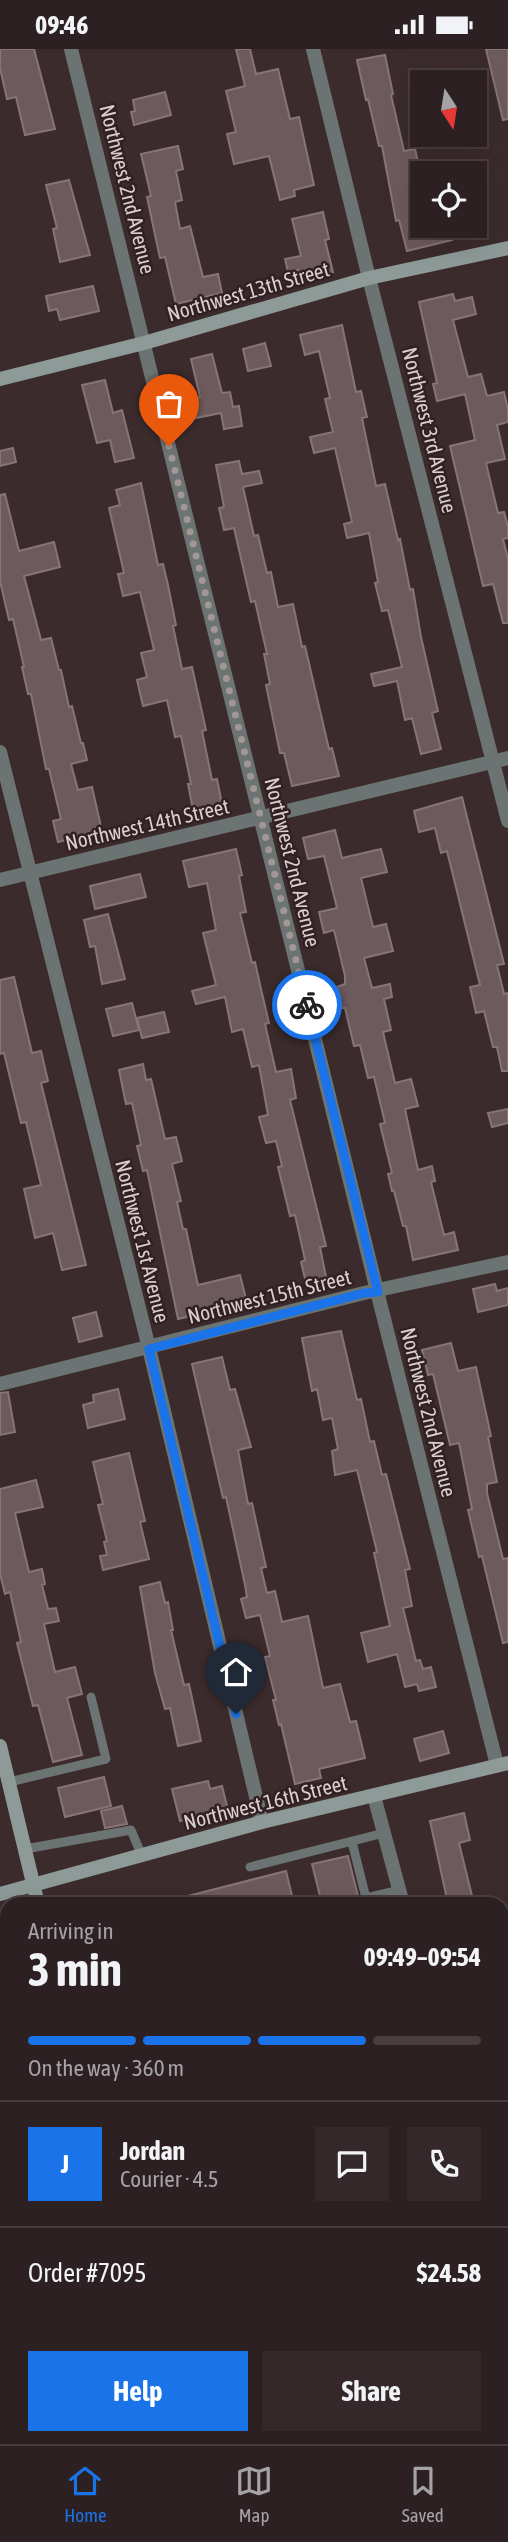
<!DOCTYPE html>
<meta charset="utf-8">
<style>
:root{--surface:#2c2022;--page:#34282a;--text:#f1f3f6;--muted:#a6a3a5;--line:#483e40;--accent:#1a73e8}
body{margin:0;font-family:"Asap Condensed",sans-serif;background:var(--page);color:var(--text);height:100vh;display:flex;flex-direction:column;font-size:26px;white-space:nowrap}
*{box-sizing:border-box;margin:0}
p{font-size:23px;color:var(--muted)}
.icon{flex:none;width:38px;height:38px;fill:none;stroke:currentColor;stroke-width:2;stroke-linecap:round;stroke-linejoin:round}
.map{position:relative;flex:1;overflow:hidden}
.drawer{position:absolute;left:0px;top:1848px;width:509px;height:548px;display:flex;flex-direction:column;background:var(--surface);border-radius:21px 21px 0 0;box-shadow:0 7px 28px #0002,0 0 0 2px var(--line)}
.drawer>*{flex:none}
.needle{width:46px;rotate:168deg}
.tools{position:absolute;left:410px;top:21px;display:grid;gap:14px}
.tools a{display:grid;place-items:center;width:77px;height:77px;border-radius:0px;background:var(--surface);box-shadow:0 7px 28px #0002,0 0 0 2px var(--line);font-size:35px}
.pin{position:absolute;display:grid;place-items:center;width:60px;height:60px;color:#fff;margin:-72px -30px;border-radius:50% 50% 50% 0;rotate:-45deg;box-shadow:0 0 7px #0007}
.pin .icon{rotate:45deg}
.courier{position:absolute;display:grid;place-items:center;width:70px;height:70px;margin:-35px;border:5px solid #1a73e8;border-radius:50%;background:#fff;color:#222;box-shadow:0 2px 9px #0007}
.overview em{font-style:normal;font-weight:700}
.overview div{display:flex;flex-direction:column-reverse}
.overview{display:flex;align-items:center;justify-content:space-between;height:119px;padding:0 28px}
h1{font-size:46px;font-weight:700;line-height:52px}
.bar{display:grid;grid-template-columns:repeat(4,1fr);gap:10px 7px;align-content:center;height:84px;padding:0 28px}
.bar i{height:9px;border-radius:5px;background:var(--line)}
.bar .current{background:var(--accent)}
.bar p{grid-column:span 4}
.line{display:flex;align-items:center;gap:18px;padding:0 28px;border-top:2px solid var(--line)}
.line div{flex:1}
.round{display:grid;place-items:center;flex:none;width:74px;height:74px;border-radius:0px;background:var(--page)}
.button{display:flex;gap:14px;margin-top:auto;padding:14px 28px}
.button a{flex:1;height:80px;border-radius:0px;background:var(--accent);color:#fff;font-size:28px;font-weight:700;line-height:80px;text-align:center}
.button a+a{background:var(--page);color:var(--text)}
.status{display:flex;justify-content:space-between;align-items:center;height:49px;padding:0 35px;background:var(--surface);direction:ltr}
.status svg{height:19px;fill:currentColor}
.menu{display:flex;justify-content:space-around;align-items:center;height:98px;border-top:2px solid var(--line);background:var(--surface);font-size:19px;color:var(--muted)}
.menu a{display:grid;justify-items:center;gap:4px}
.menu .current{color:var(--accent)}
.map>svg:first-child{display:block}
.building{fill:#6d5a5d;stroke:#877476;stroke-width:2}
.lines{fill:none;stroke-linecap:round;stroke-linejoin:round}
.lane{stroke:#6b7472;stroke-width:9}
.street{stroke:#6b7472;stroke-width:14}
.secondary{stroke:#8d9a97;stroke-width:14}
.done{stroke:#a29697;stroke-width:7;stroke-dasharray:0 12.6}
.route{stroke:#1a73e8;stroke-width:9}
.labels{text-anchor:middle;dominant-baseline:central;stroke-width:5;stroke-linejoin:round;paint-order:stroke}
.street-label{font-size:21px;fill:#dacfd0;stroke:#312123}
</style>
<div class="status"><b>09:46</b><svg viewBox="0 0 49 12"><path d="M0 12V9h3v3zM5 12V6h3v6zM10 12V3h3v9zM15 12V0h3v12zM26 1h20v11H26zM47 4h2v5h-2z"/></svg></div>
<div class="map">
<svg width="508" height="2395" viewBox="0 0 508 2395">
<rect width="100%" height="100%" fill="#3b2b2d"/>
<path class="building" d="M0,0h34l21,80 -30,6 -9,-38 -9,2 -7,-31z
M236,0h14l6,25 22,-5 12,50 9,-2 15,68 -20,5 1,6 -15,4 -11,-44 -35,8 -7,-30 9,-2 -10,-41 19,-5z
M486,0h22v70l-5,1z
M385,6l8,39 -2,1 13,56 11,-2 7,30v47h27l3,14 -45,11 -8,-31 -3,1 -14,-75h-3l-11,-47 -2,1 -9,-40z
M165,43l6,23 -37,10 -3,-13 4,-1 -2,-11z
M178,97l5,23 -7,2 6,29 -7,2 5,27 10,-3 13,51 15,-3 4,19 -46,11 -11,-47 -5,1 -5,-23 -8,-38 4,-1 -10,-42z
M69,131l21,75 -30,7 -7,-33 4,-1 -11,-43z
M323,163l6,27 -4,1 8,32 -33,8 -2,-10 -10,2 -3,-13 16,-3 -9,-37z
M93,237l6,25 -39,9 -3,-11 -8,2 -3,-15z
M453,245l2,7 17,-4 4,17 -23,6 15,57 13,-3 6,22 17,-4 4,18v12l-11,3 8,34 -19,4 12,50 6,-1 4,15v11l-5,1 5,20v64h-5l-10,-39 -10,2 -33,-140 25,-6 -10,-46 -28,7 -4,-17 4,-1 -18,-81z
M342,276l14,67 5,-1 6,26 -5,1 14,68 9,-2 13,56 2,-1 10,51 3,-1 8,48 17,74 -6,2 9,36 -20,5 -9,-36 -7,2 -8,-39 -23,5 -3,-12 31,-7 -14,-57 -6,1 -7,-28 3,-1 -9,-49 -22,5 -3,-14 8,-2 -17,-74 -21,5 -4,-16 23,-5 -8,-33 5,-1 -11,-47 -14,4 -5,-20z
M265,294l6,23 -23,5 -5,-22z
M212,305l10,39 8,-1 3,15 6,-1 3,20 -18,3 -3,-16 -25,5 -3,-19 7,-2 -9,-38z
M105,331l8,33 9,-3 12,48 -19,4 -5,-22 -13,3 -15,-58z
M13,399l3,14 -16,4v-15z
M239,412l3,13 17,-3 3,12 -19,4 11,49 4,-1 9,38 4,-1 7,35 15,-3 9,43 3,-1 24,103 3,-1 7,28 -47,10 -8,-33h-4l-14,-68 4,-1 -6,-30h3l-12,-53 -4,1 -17,-74 -10,2 -5,-22 5,-1 -8,-42z
M141,434l17,82 5,-1 5,21 8,40 -3,1 9,43 10,-2 14,63 -4,1 10,49 5,-1 5,25 -29,6 -5,-26h3l-10,-48 -6,1 -8,-37 -24,6 -6,-26 10,-3 -6,-24 13,-3 -14,-58 -17,4 -5,-22 6,-1 -15,-65 11,-3 -4,-15z
M5,445l14,57 35,-9 6,25 -36,9 17,64 10,-2 8,32h2l8,37 3,-1 9,37h2l4,17 -16,4 7,26 14,-3 10,44 -44,11 -5,-21 8,-2 -12,-50h-3l-15,-75h-3l-6,-27h2l-11,-48 -4,1 -9,-39v-86z
M462,748l42,167 -7,1 7,29 4,-1v78h-6l-5,-24h-4l-9,-36 -8,2 -6,-26 10,-2 -33,-134 -6,2 -6,-25 -16,4 -5,-21z
M335,781l7,28 39,-9 6,23 -26,6 12,49 13,-3 7,27 -29,7 8,30 18,-4 2,13 -8,2 7,31 -8,2 12,51 16,-4 7,27 -13,3 13,61 14,-4 3,15 -4,1 13,53 10,-3 4,18 -45,10 -7,-34h-3l-9,-35h-2l-4,-17 4,-1 -12,-49 5,-1 -11,-46 -6,1 -8,-33 -6,1 -9,-38h-3l-5,-21 8,-3v-8l-11,-46 -10,3 -5,-21 18,-4 -13,-52 -16,3 -5,-21z
M236,800l6,26 -3,1 7,36 -6,1 12,50 3,-1 6,27 8,34 -4,1 11,48 15,-3 5,29 -6,2 36,146 -6,1 7,35 -20,5 -6,-25 4,-2 -10,-45 -5,1 -12,-49 4,-1 -6,-25 -10,2 -7,-26 9,-2 -9,-50 -7,2 -9,-38 -11,3 -7,-35 -29,7 -4,-13 24,-6 -13,-52 13,-3 -9,-47 -18,4 -6,-26z
M140,825l6,23 -51,12 -5,-23z
M108,865l17,65 -23,5 -7,-38 -5,1 -6,-27z
M14,928l18,76 9,-2 7,30 -7,2 45,182 -24,5 -9,-37 -18,5 -11,-49 17,-4 -15,-63 -5,1 -17,-70 -4,1v-74z
M132,954l7,27 -26,6 -7,-27z
M164,963l5,20 -27,6 -5,-20z
M143,1015l3,16 5,-1 14,60 11,-2 6,24 -10,3 9,37 -4,1 6,27h3l12,56 42,-10 7,28 -69,16 -31,-149 -4,1 -6,-25 4,-1 -9,-42 -6,1 -7,-34z
M508,1060v14l-16,4 -4,-14z
M495,1235l2,7 11,-3v17l-30,7 -5,-23z
M96,1263l6,24 -23,6 -6,-24z
M341,1282l16,69 4,-1 9,43 4,-1 8,34 4,-1 24,95 -5,1 7,36 -9,2 13,53 4,-1 3,9 8,-2 5,20 -17,4 -2,-7 -12,3 -8,-33 -29,8 -7,-29 29,-7 -16,-73 3,-1 -20,-82 -22,5 -3,-24 6,-2 -6,-31 -9,2 -6,-31 -5,2 -10,-53z
M451,1294l7,28 18,-4 15,69 -3,1 9,45 -10,2v9l16,66 5,-1v84l-5,1 -21,-87 -3,1 -11,-47 4,-1 -13,-66 -9,2 -17,-71 -5,1 -6,-25z
M222,1308l8,33 5,-1 16,58 -13,3 10,54 4,-1 14,64 -5,1 6,25 8,-2 7,31 26,-6 15,72 17,-4 10,38 6,-1 9,37 -46,11 2,9 -26,6 -14,-60 -2,1 -6,-25h3l-11,-43 5,-1 -10,-41 -14,3 -5,-19 6,-2 -2,-12 -19,-88 -3,1 -31,-134z
M118,1340l7,30 -37,9 -5,-23 11,-3 -1,-7z
M8,1343l7,40 -15,3v-42z
M129,1404l16,68 -5,1 9,37 -46,11 -3,-14 7,-1 -3,-13 3,-1 -9,-36 5,-1 -10,-42z
M36,1431l7,27 -28,6 14,59 13,-3 3,15 -3,1 6,24 8,-1 3,13 -15,3 11,48 20,-5 7,27 -15,4 15,57 -29,7 -15,-57 -5,1 -10,-39 -6,-24 4,-1 -11,-50 -5,2 -5,-20v-85z
M160,1533l5,21 3,-1 5,28h-2l13,55 5,-1 12,57 -23,5 -8,-38 -5,1 -10,-36 -15,-86z
M443,1682l6,22 -29,8 -6,-22z
M104,1728l7,29 -46,11 -7,-29z
M208,1732l2,8 12,-3 6,24 -48,11 -8,-32z
M122,1757l5,18 -22,4 -4,-17z
M464,1764l6,27 -11,3 15,61h-26l-18,-83z
M348,1807l12,48h-38l-10,-40z
M286,1822l8,33h-113l-1,-6z"/>
<g class="lines">
<path class="lane" d="M9,1733l97,-23 -15,-62
M352,1793l14,56 34,-8
M25,1800l106,-19 11,26
M250,1818l134,-34
M502,2290l6,1
M360,2389l5,6
M420,2389l2,6"/>
<path class="street" d="M71,0l309,1254 117,462
M313,0l56,229 139,543
M0,703l149,596 113,474
M0,831l508,-122
M0,1335l364,-91 144,-31
M374,1747l29,108
M0,2068l7,-1
M502,2196l6,20
M0,2294l7,-2"/>
<path class="secondary" d="M0,330l144,-36 225,-65 139,-30
M0,1697l38,158
M0,1845l262,-72 246,-59
M289,2389l4,6"/>
</g>
<g class="lines">
<path class="done" d="M169,397l138,559"/>
<path class="route" d="M236,1665l-87,-365 215,-56 14,-1 -71,-287"/>
</g>
<g class="labels">
<g class="street-label">
<text transform="translate(128 140) rotate(76)">Northwest 2nd Avenue</text>
<text transform="translate(248 242) rotate(-16)">Northwest 13th Street</text>
<text transform="translate(430 381) rotate(76)">Northwest 3rd Avenue</text>
<text transform="translate(147 775) rotate(-13)">Northwest 14th Street</text>
<text transform="translate(293 813) rotate(76)">Northwest 2nd Avenue</text>
<text transform="translate(143 1192) rotate(76)">Northwest 1st Avenue</text>
<text transform="translate(269 1247) rotate(-14)">Northwest 15th Street</text>
<text transform="translate(429 1363) rotate(76)">Northwest 2nd Avenue</text>
<text transform="translate(265 1753) rotate(-14)">Northwest 16th Street</text>
</g>
</g>
</svg>
<div class="tools">
<a><svg class="needle" viewBox="-14 -14 28 28"><path d="M0-13l5 13h-10z" fill="#e53935"/><path d="M0 13l5-13h-10z" fill="#a6a3a5"/></svg></a>
<a><svg class="icon" aria-label="locate" viewBox="0 0 24 24"><circle cx="12" cy="12" r="6"/><path d="M12 2v4M12 18v4M2 12h4M18 12h4"/></svg></a>
</div>
<div class="pin" style="left:169px;top:397px;background:#ea580c"><svg class="icon" aria-label="bag" viewBox="0 0 24 24"><path d="M5 8h14l-1 12H6zM9 8a3 3 0 0 1 6 0"/></svg></div>
<div class="pin" style="left:236px;top:1665px;background:#1f2937"><svg class="icon" aria-label="home" viewBox="0 0 24 24"><path d="M3 11l9-7 9 7M6 9v11h12V9"/></svg></div>
<div class="courier" style="left:307px;top:956px"><svg class="icon" aria-label="bike" viewBox="0 0 24 24"><circle cx="6" cy="16" r="4"/><circle cx="18" cy="16" r="4"/><path d="M6 16l4-8h5l3 8M10 8l3 8H6M13 5h3"/></svg></div>
<section class="drawer">
<div class="overview"><div><h1>3 min</h1><p>Arriving in</p></div><em>09:49–09:54</em></div>
<div class="bar"><i class="current"></i><i class="current"></i><i class="current"></i><i></i><p>On the way · 360 m</p></div>
<div class="line" style="height:126px"><b class="round" style="background:var(--accent);color:#fff">J</b><div><b>Jordan</b><p>Courier · 4.5</p></div><a class="round"><svg class="icon" aria-label="chat" viewBox="0 0 24 24"><path d="M4 5h16v11H9l-5 4z"/></svg></a><a class="round"><svg class="icon" aria-label="phone" viewBox="0 0 24 24"><path d="M5 4h4l2 5-3 2q2 4 5 5l2-3 5 2v4C11 20 4 13 5 4z"/></svg></a></div>
<div class="line" style="height:91px"><div>Order #7095</div><b>$24.58</b></div>
<div class="button"><a>Help</a><a>Share</a></div>
</section>
</div>
<nav class="menu">
<a class="current"><svg class="icon" aria-label="home" viewBox="0 0 24 24"><path d="M3 11l9-7 9 7M6 9v11h12V9"/></svg>Home</a>
<a><svg class="icon" aria-label="map" viewBox="0 0 24 24"><path d="M3 6l6-2 6 2 6-2v14l-6 2-6-2-6 2zM9 4v14M15 6v14"/></svg>Map</a>
<a><svg class="icon" aria-label="saved" viewBox="0 0 24 24"><path d="M7 4h10v16l-5-4-5 4z"/></svg>Saved</a>
</nav>
